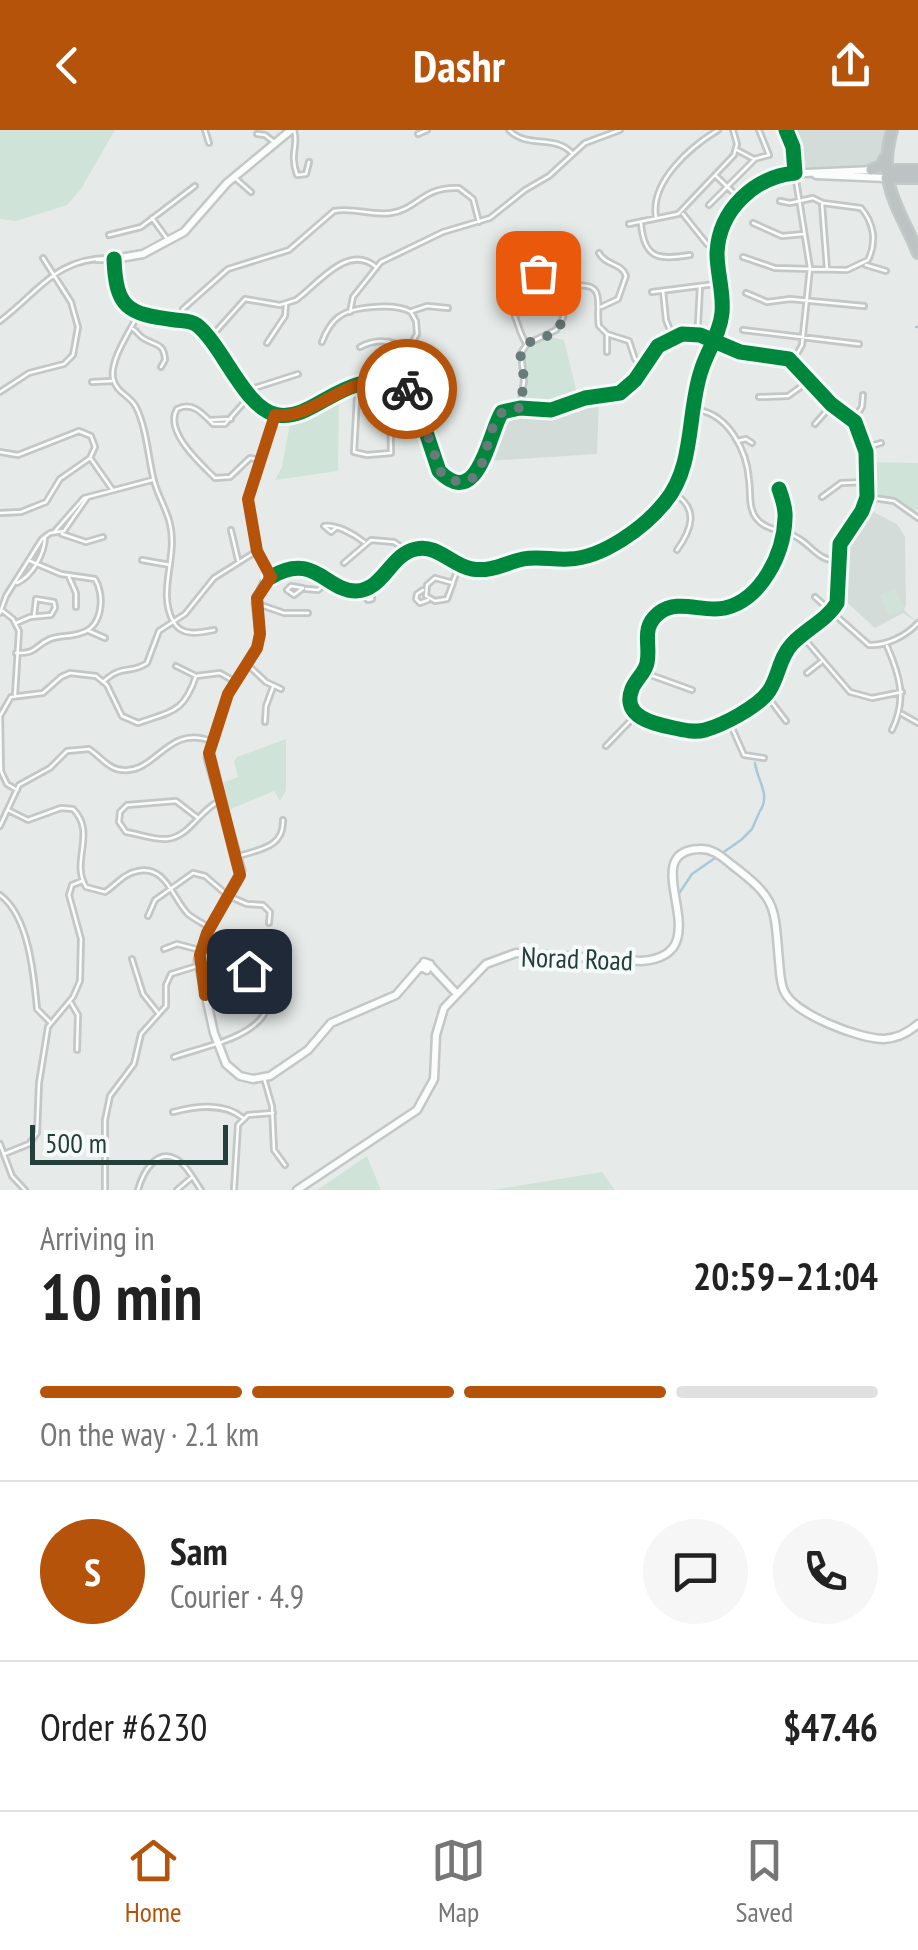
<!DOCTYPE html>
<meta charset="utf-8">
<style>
:root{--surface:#fff;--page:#f6f6f6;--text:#222;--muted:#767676;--line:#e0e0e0;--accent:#b45309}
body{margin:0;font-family:"PT Sans Narrow",sans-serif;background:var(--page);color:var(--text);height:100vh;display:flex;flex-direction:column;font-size:38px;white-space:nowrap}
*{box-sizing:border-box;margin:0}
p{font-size:32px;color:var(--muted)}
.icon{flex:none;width:55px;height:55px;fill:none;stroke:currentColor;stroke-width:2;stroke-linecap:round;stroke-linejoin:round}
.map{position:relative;height:1060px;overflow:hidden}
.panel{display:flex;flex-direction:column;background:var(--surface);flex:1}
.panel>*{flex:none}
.scale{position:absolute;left:30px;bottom:25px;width:198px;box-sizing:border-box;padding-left:10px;border:5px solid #243e3b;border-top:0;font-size:28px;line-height:35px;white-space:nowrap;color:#243e3b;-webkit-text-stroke:8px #f5f9f8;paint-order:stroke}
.pin{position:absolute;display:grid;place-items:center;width:85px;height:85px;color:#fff;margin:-42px;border-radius:20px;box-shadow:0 5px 15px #0006}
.courier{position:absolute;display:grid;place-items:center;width:100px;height:100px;margin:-50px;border:8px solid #b45309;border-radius:50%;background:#fff;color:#222;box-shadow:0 2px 12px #0007}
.headline em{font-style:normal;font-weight:800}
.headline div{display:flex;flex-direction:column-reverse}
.headline{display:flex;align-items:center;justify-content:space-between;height:170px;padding:0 40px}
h1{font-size:65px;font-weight:800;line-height:75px}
.bar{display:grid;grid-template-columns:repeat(4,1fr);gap:15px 10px;align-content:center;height:120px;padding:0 40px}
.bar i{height:12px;border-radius:8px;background:var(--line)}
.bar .current{background:var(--accent)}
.bar p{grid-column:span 4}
.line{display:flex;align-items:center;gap:25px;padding:0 40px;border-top:2px solid var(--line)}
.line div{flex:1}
.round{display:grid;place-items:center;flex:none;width:105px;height:105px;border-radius:52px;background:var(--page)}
header{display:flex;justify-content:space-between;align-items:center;height:130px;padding:0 40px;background:var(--accent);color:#fff;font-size:45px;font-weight:800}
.menu{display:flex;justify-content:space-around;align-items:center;height:140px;border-top:2px solid var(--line);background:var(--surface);font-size:28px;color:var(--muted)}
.menu a{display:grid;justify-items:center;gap:5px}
.menu .current{color:var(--accent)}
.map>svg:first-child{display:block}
.built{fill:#d4dcd9}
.green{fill:#d0e3d8}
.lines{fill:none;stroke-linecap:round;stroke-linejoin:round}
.stream{stroke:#a9c9d7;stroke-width:2.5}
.street-casing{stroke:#c3c8c6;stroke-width:8}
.secondary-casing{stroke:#c2c8c7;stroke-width:11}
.highway-casing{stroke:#c2cac8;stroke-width:14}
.street{stroke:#fbfcfc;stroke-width:2.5}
.secondary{stroke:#fbfcfc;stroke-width:6}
.highway{stroke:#bcc3c2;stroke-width:9}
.cycleway-casing{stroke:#f5f9f8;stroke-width:21}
.cycleway{stroke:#00873e;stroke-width:15}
.done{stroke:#687b78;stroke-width:10;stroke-dasharray:0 18}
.route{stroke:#b45309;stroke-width:12}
.labels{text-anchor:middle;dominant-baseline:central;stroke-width:8;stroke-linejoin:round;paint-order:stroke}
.street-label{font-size:28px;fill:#243e3b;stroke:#f5f9f8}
</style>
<header><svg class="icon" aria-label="back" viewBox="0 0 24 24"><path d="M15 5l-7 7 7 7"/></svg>Dashr<svg class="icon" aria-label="share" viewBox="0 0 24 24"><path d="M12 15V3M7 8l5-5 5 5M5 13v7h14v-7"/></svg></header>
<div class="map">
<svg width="918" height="1060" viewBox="0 0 918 1060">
<rect width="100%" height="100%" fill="#e6ebe9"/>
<path class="built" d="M790,0h99l-7,29 -7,7 -47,3 -30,-2z
M599,270l-2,54 -109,7 11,-41 10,-7 10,-2 32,2 36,-12z
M866,378l31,16 8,13 1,68 -2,5 13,12 -14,-9 -28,15 -34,-31v-49z"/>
<path class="green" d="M0,0h115l-34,59 -14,16 -51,16 -16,-2z
M551,207l13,3 14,58 -29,10 -26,-2 3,-27 -3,-26 7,-9z
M339,266l-1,75 -63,9 7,-13 9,-48z
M870,332l48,1v46l-4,2 -19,-11 -26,-5z
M895,458l9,20 -15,7 -9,-20z
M286,609v51l-6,11 -6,-10 -46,19 -9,-26 19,-7 -4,-15 3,-5z
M367,1026l14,34h-64z
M602,1042l13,18h-123z"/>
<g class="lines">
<path class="stream" d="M916,197h2
M755,633c2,17 16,32 5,48
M680,762l12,-18 49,-34 11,-11 7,-16"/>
<defs>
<path id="street" d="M205,0l4,13
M294,0c5,16 -5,22 3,45l9,-1 3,-12
M509,0c18,19 45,4 63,23
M257,4l8,1 9,7
M418,4l9,-4
M737,20l17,9 15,-4 -10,-25
M716,46l23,22
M235,48l16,14
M822,74l5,65
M709,75l45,-45
M683,84l24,30
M656,87c-6,-35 34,-70 62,-87
M152,88l16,22
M641,93c3,36 17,37 49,32
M753,93l29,13 22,-2
M629,94l49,-10 56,-59 3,-11 -4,-14
M109,105l32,-8 54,-41
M599,123c7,13 22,9 27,23l-8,23 -17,8
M743,127l32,11 72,2 21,-10c9,-18 6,-37 -7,-52l-38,-5 -10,-5 -23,5 -10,-2
M97,130h17
M518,133l49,27
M866,135l20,6
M663,161l3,29 6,15
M652,162l63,-8
M746,163l21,9 23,-3 74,7
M508,174c10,12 9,26 18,39
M412,181l15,-5 21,2
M350,182l3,-15 28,-35 62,-30 47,-14 35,-28 24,-14 36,-33 35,-13
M138,184c-8,18 -28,45 -25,64 3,15 17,17 23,29 11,22 12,51 18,74 4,15 13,29 16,43 8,33 -13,68 3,97 8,16 26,12 41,9
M180,188l3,-9 45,-40 61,-19 45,-39c19,-4 38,5 57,2 27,-4 32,-27 68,-25l14,11 6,23
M0,191c40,-30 56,-64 112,-63
M698,194l2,-38
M133,199c4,2 6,7 10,9 12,8 21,4 22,22l-4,7
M743,200l116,14
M210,208l35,-39 35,6 16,-5c23,-17 52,-57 80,-33
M714,211l26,11 49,7 42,45 22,16 8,11 5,21 1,45 -5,14 -22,33v43l-6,21 -47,41 -16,40 -9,10 -23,16 -38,16 -33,-4 -27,-8 -8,-10 -3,-11 4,-13 12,-19v-30l5,-14 18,-14h57l28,-18 17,-23 12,-35 2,-18 -6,-25
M322,212c3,-9 10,-21 18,-26 14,-10 56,-13 71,-4l5,9 1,13 -21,38 -6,30 1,51 -24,2 -13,-3 3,-55 -3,-11
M267,213l18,-27 1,-11
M360,217c29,-16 52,4 76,20h6
M607,222v-16
M793,231l9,-16 8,-77 -15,-94
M92,252l20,-1
M248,260l50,-16
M0,262l29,-19 35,-9 9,-9 5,-28 -7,-25 -28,-44
M759,267l29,-1 21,-15
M248,268l-23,26h-12c-10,-10 -20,-23 -36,-15 -13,22 22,53 38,69l15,-1 20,-19 12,2
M520,276l4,-25 -3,-28 6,-9 29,-14 7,-12 2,-23 10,-9c33,-5 20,22 24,40l8,8 22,7 6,18 9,8
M698,280c31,5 49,41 51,70 2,13 -1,27 7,38 11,14 28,11 42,20 15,9 20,22 39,23
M854,289l8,-12 1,-12
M210,290l21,-1
M815,294l16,-18
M738,311l8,-2 6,4
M867,317l14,-4
M0,322l18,3 61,-24 12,5 4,11 -5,11 -30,21 -14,23 -25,10 -21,1
M91,329l21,30
M674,363c25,16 18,36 3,57
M822,367l19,-14 25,-1
M867,367l27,4 24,17
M336,398l-5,4 -7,-6c12,-2 30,8 40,16
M231,400l7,30
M55,401l29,-33 68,-18
M62,404l24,8 17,-5
M142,430l28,5
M344,433l27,-23 23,2 12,8
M270,444l-13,-23 -9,-46 26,-89
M69,447l7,16v14
M435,448l18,5 -6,16 -12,2 -9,-5 1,-11z
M453,452l6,-16
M17,453c15,-7 27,-28 28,-45
M291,456l12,2 -9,7 -7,-5z
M306,459l12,1 11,-9
M423,460l-6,4 -1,5 4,4 8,-3
M361,462l7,8 4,-1v-12
M815,467l54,48c17,1 37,-9 49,-22
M258,474l26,9h24
M3,481l10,8 6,12 -4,64
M0,483l6,-17 36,-57 8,-6 14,-2 23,-33
M16,493l14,-6 21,-2 4,-7 -1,-6 -18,-3 -2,17
M89,501l16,7
M802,506l48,56 22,6 30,-6
M887,516c13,30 20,53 5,84
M16,523c21,1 18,-7 34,-14 11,-4 21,-2 31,-6 22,-6 24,-38 14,-54l-34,-5 -31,-13
M248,535l18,17 15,7
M176,536l20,10 24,-3 14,8
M645,543l47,17
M807,543l14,-11
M103,552c20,-19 27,-7 44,-19l12,-32 26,-17 29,-36 43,-27
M767,566l19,25
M902,584l16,9
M729,591l15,34 20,3
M265,592l1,-16 7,-19
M606,616l29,-30
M17,660l-10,-6 -6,-13 -1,-55 11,-19 32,-4 18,-16 9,-4 26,3 11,9 15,31 16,7c35,-12 46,-11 58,-47
M8,680l20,10 33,-12 12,1c24,24 -3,52 13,78l19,5c11,-7 19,-19 33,-21 28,-6 35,28 50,43 6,5 14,9 21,13
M198,688l-22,-17 -49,4 -7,7 -1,10 7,10c13,2 28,8 41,7 23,-2 33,-30 53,-38
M0,696l19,-41 31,-17 17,-17 22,-2c11,7 20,21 34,21 33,3 45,-46 88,-29
M239,726c22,-7 45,-9 44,-36
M0,765c29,21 34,81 37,114l13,13
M233,768l14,6 16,1 7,7 -1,11
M148,786l7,-16 38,-27 12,3 21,18
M164,819l13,-5 23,6
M132,829l11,35 16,20
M71,873l7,12 -1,35
M174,927c39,-14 106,-22 96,-76l-14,-11c-19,3 -31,20 -49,24
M264,948l8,28 2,44 11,15
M173,982c23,-6 51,-10 70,6
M0,1014l12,32 13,14
M4,1024l25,-10 8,-11 2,-50 9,-56 25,-30 7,-16 1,-42 -12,-44 3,-10 10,-4
M105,1060v-70l5,-24 24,-32 7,-30 25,-28v-21l5,-11 26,-8
M138,1060c4,-15 17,-42 38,-31 10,5 19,22 25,31
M177,1060l14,-12
M234,1060l4,-65 10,-10 25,-2"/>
<path id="secondary" d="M291,0l-64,53 -43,49 -41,22 -29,5c2,48 12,54 59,60 8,1 16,1 22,5 31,20 49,91 87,92 39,1 77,-56 122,-29 20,12 24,63 35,84 41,43 48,-45 66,-61 16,-3 30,2 45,0 13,-2 24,-10 37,-12 10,-2 20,0 30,-4 43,-18 31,-80 97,-53
M786,0l7,17 2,26
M816,45l70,3
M424,832l6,2 -3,6 -5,-3z
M430,835l26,28
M421,836l-25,29 -65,28 -23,27 -38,26 -17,3 -13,-3 -14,-12 -12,-31 -16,-73 9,-27 32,-54 2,-9 -33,-112 20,-64 29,-46 3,-15 -4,-30 8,-20 19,-12 28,-1 31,18 18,3 12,-5 27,-29 16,-8 19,1 31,17 26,2 38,-11 54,-1 50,-25 33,-31 16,-33 18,-93 21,-60 -4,-64 6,-23 8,-18 23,-23 29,-13 91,-4
M297,1060l120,-80 17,-31 2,-44 8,-27 42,-44 30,-11 125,8c85,-6 -10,-109 58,-112 14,-1 23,8 33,16 46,35 42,41 47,96 1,10 1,21 5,30 10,23 75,48 100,48 13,-1 24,-6 34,-15"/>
<path id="highway" d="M892,0c-15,55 6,75 26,123
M871,40l11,-5 2,-6
M886,40h32
M886,48h32"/>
</defs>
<use href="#street" class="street-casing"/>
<use href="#secondary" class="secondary-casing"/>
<use href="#highway" class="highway-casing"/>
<use href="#street" class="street"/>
<use href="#secondary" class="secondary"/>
<use href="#highway" class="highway"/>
<defs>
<path id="cycleway" d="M114,129c2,49 13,55 61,61 8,1 15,0 22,5 27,22 48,85 81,90 38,6 67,-49 124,-29l14,16 23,69c40,41 50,-40 63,-59l18,-4 31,2 34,-12 35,-5 15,-13 23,-34 24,-12 18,1 40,17 49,7 42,45 24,18 11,30 1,45 -5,14 -22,33 -3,59c-10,17 -31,26 -45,41 -13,14 -13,32 -23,47 -11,16 -46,34 -64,39 -10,3 -21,0 -31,-2 -20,-4 -53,-11 -42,-39 4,-10 13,-16 15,-26 4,-19 -7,-35 12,-50 19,-15 44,0 66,-5 37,-9 59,-55 60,-90 1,-10 -3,-20 -6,-29
M271,447c43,-26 55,14 85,14 28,-1 34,-37 60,-42 22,-5 36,17 56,20 20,3 33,-6 51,-10 15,-3 31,1 46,0 34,-1 76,-32 96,-57 30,-36 22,-89 36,-131 6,-20 19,-37 21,-58 2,-20 -5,-40 -5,-60 2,-43 37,-76 78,-80l-2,-26 -7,-17"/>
</defs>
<use href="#cycleway" class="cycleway-casing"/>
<use href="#cycleway" class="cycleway"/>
</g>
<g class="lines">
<path class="done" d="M407,259l9,13 26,73c51,30 38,-49 62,-64 2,-1 13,-3 16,-3 0,-9 3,-16 4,-25 1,-13 -10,-29 3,-39 9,-7 21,-5 30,-14 10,-12 4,-27 11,-39l-30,-18"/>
<path class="route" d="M249,841l-27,19 -17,5 -5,-40 7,-22 33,-58 -31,-122 19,-59 29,-46 3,-14 -3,-36 14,-21 -14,-26 -9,-52 27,-84c45,6 80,-55 132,-26"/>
</g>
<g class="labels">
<g class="street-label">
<text transform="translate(577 828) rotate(2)">Norad Road</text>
</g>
</g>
</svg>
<div class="scale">500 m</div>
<div class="pin" style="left:538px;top:143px;background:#ea580c"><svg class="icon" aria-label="bag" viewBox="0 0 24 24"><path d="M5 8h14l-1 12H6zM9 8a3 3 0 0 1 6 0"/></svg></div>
<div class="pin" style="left:249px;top:841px;background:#1f2937"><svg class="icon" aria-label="home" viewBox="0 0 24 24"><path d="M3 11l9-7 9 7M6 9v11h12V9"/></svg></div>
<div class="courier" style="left:407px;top:259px"><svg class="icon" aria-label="bike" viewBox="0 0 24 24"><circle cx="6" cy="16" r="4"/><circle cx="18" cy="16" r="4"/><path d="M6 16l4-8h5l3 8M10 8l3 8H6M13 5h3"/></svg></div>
</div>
<section class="panel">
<div class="headline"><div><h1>10 min</h1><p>Arriving in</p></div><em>20:59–21:04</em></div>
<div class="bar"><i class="current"></i><i class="current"></i><i class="current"></i><i></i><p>On the way · 2.1 km</p></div>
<div class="line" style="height:180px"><b class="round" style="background:var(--accent);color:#fff">S</b><div><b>Sam</b><p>Courier · 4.9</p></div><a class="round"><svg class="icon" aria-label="chat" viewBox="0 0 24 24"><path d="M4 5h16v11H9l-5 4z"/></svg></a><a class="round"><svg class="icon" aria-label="phone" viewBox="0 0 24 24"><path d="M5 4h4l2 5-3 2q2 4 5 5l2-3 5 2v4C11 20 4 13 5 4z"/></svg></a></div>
<div class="line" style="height:130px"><div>Order #6230</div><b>$47.46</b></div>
</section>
<nav class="menu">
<a class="current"><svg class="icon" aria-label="home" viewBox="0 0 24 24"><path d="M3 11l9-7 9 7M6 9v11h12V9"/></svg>Home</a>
<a><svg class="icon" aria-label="map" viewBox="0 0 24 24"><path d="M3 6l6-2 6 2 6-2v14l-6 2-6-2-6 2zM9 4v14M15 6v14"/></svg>Map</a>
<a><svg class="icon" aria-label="saved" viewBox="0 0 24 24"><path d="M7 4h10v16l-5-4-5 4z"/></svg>Saved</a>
</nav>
